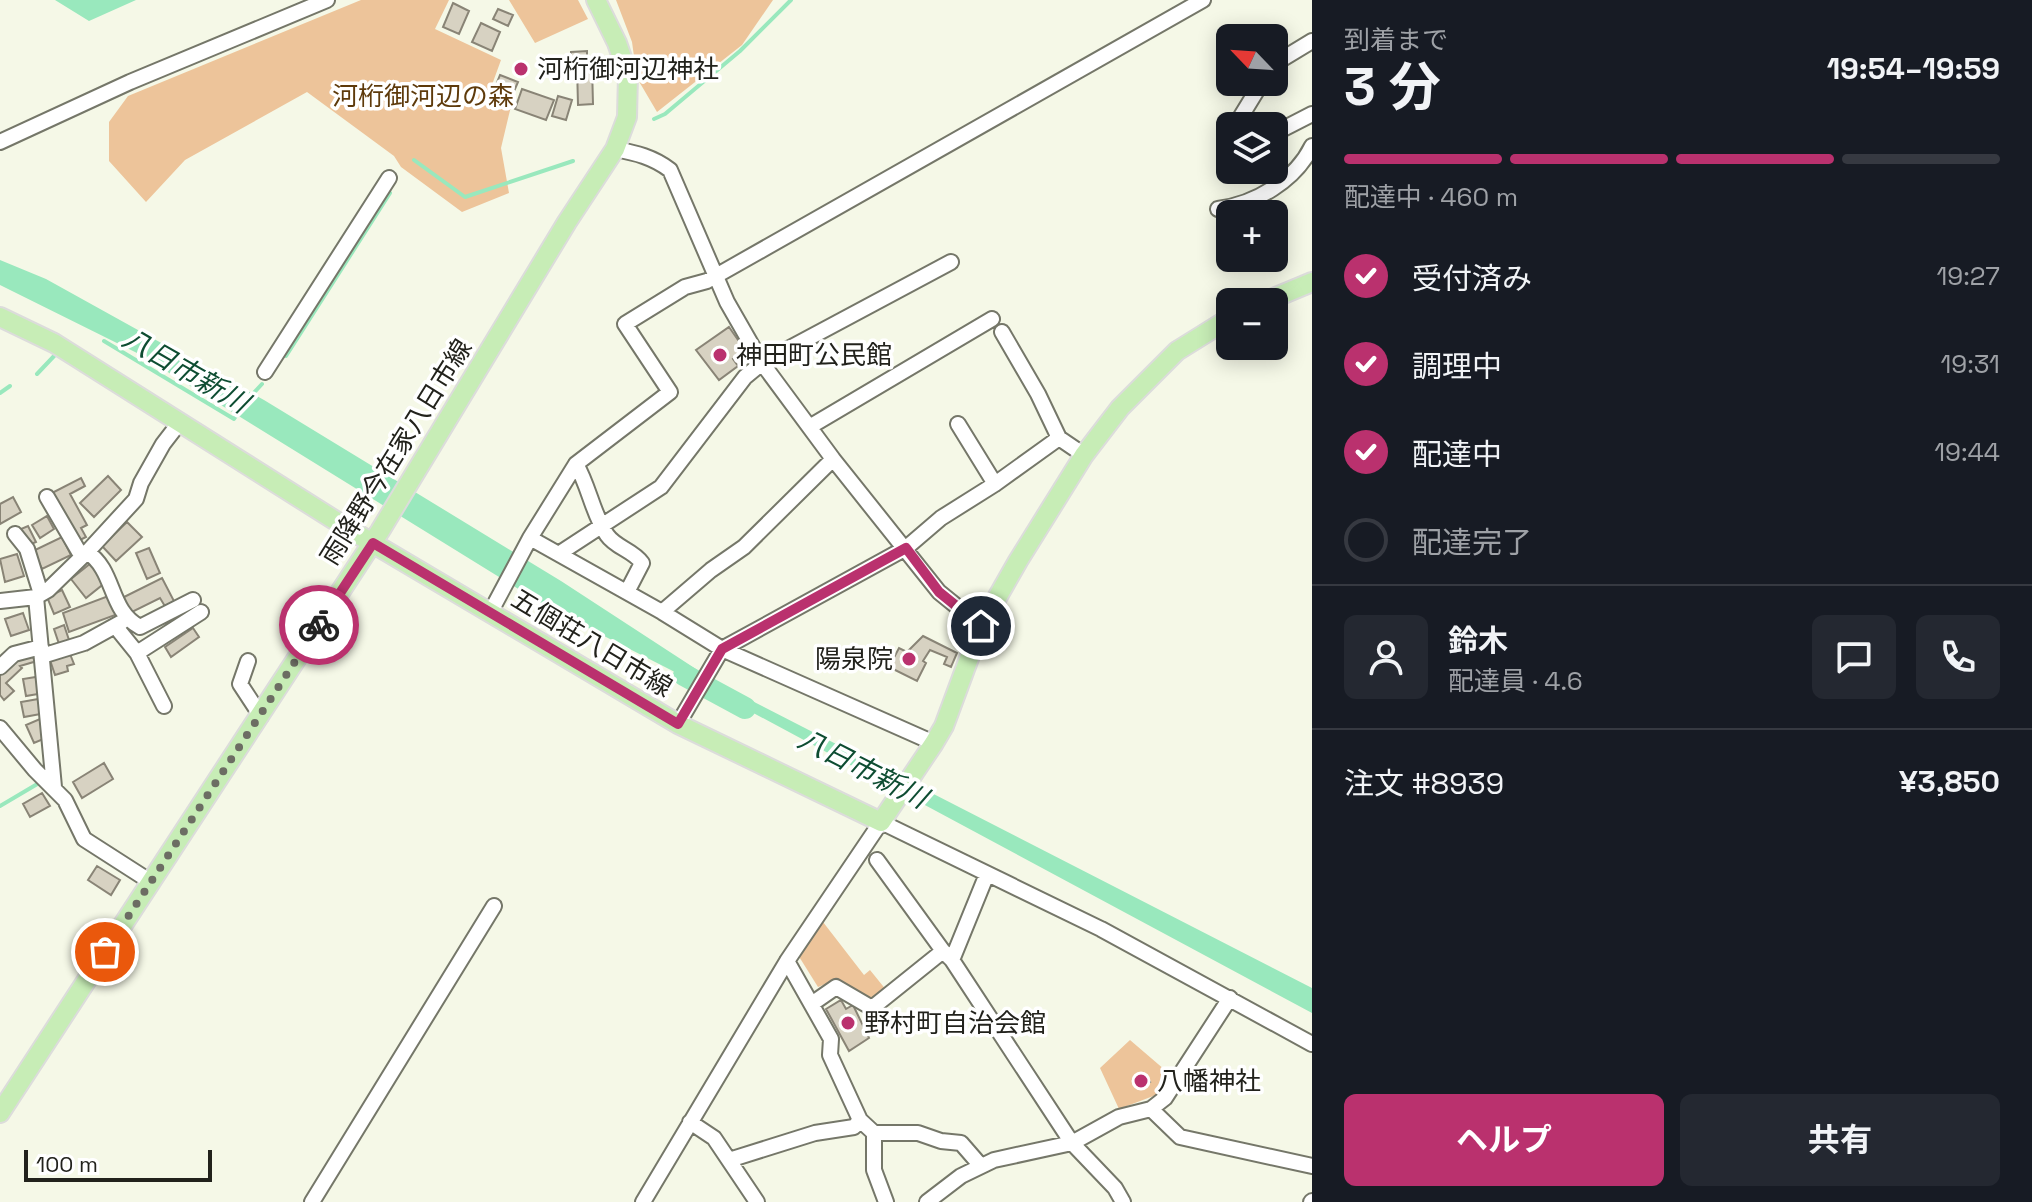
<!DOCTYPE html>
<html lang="ja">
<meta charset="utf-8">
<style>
:root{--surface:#171b24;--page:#242831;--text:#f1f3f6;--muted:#9ea1a6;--line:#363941;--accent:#ba316e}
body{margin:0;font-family:"Space Grotesk","Noto Sans JP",sans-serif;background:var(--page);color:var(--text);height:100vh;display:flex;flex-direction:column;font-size:30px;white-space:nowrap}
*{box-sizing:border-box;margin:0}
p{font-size:26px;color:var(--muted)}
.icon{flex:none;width:44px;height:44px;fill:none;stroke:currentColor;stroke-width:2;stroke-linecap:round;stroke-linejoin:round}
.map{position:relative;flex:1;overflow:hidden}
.sheet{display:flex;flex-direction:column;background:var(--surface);width:720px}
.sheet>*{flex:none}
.needle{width:52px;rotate:295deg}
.fabs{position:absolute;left:1216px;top:24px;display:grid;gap:16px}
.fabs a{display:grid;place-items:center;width:72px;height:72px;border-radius:12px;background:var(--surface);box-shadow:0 4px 20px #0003;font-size:40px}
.scale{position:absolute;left:24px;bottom:20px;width:188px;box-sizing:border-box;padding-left:8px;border:4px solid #22221c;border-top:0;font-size:22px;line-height:28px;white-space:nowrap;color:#22221c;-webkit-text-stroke:6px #fff;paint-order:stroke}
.pin{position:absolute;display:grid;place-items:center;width:68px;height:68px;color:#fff;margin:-34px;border:4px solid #fff;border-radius:50%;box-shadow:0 2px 8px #0007}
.courier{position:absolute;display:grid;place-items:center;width:80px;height:80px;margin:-40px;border:6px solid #ba316e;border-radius:50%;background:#fff;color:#222;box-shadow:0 2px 10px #0007}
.head em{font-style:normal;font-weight:700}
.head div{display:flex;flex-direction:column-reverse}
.head{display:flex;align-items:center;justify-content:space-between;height:136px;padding:0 32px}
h1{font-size:52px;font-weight:700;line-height:60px}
.bar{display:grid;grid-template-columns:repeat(4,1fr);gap:12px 8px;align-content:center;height:96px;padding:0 32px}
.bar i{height:10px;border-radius:6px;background:var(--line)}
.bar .on{background:var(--accent)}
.bar p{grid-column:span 4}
.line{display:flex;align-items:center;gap:20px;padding:0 32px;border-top:2px solid var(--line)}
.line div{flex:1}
.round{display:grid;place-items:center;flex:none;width:84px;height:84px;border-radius:12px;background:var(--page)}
ol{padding:0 32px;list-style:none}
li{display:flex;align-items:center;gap:24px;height:88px}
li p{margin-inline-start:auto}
li .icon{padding:8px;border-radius:50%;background:var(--accent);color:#fff;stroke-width:4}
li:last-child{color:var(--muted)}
li i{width:44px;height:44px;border:4px solid var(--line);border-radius:50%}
.cta{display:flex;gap:16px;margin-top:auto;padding:16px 32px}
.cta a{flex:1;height:92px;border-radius:12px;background:var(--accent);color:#fff;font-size:32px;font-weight:700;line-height:92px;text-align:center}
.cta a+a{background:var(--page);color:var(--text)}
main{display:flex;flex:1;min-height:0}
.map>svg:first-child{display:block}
.green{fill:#edc49a}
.water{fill:#99e8bd}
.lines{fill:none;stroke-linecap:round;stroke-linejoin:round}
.stream{stroke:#99e8bd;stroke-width:4}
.river{stroke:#99e8bd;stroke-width:22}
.building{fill:#d7d2c2;stroke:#898476;stroke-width:2}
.minor-casing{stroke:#757769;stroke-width:18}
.major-casing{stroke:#dcdcdb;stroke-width:22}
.minor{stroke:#fff;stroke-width:14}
.major{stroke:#c7edb6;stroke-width:18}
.done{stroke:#6c6d63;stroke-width:8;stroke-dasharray:0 14.4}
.route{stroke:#ba316e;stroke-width:10}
.poi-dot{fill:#ba316e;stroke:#fff;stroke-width:3}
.labels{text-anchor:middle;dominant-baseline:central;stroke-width:7;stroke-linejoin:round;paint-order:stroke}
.poi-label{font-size:26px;fill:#22221c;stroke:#fff;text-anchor:start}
.park-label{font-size:26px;fill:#5e3a0b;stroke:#fff}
.street-label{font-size:26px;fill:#22221c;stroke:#fff}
.water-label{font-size:28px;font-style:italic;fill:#0e4d32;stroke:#fff}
</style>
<main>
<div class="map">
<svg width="1312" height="1202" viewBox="0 0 1312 1202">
<rect width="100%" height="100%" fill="#f5f8e7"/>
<path class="green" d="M361,0h88l-14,29 66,31 -12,33 23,9 -11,46 8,45 -47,19 -61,-45 -7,-11 -87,-64 -122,68 -39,42 -37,-41v-39l19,-26z
M509,0h69l10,19 -53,24z
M616,0h157l-31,45 -85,67 -20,-34 -5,-36z
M823,922l41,53 6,-5 17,21 -14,11 -37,-22 -18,7 -20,-32z
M1130,1040l42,36 -16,19 -37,14 -19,-41z"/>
<path class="water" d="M55,0h81l-47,21z
M0,260l46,19 218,121 297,181 158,103 593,304v25l-592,-318 -171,-87 -412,-255 -137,-68z"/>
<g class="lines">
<path class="stream" d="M654,119l11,-5 75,-63 51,-51
M414,160l51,37 108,-36
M104,341l130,78 6,-9
M286,356l104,-163
M37,374l18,-19
M0,393l10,-7
M250,397l12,-13
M0,806l39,-23"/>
<path class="river" d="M684,675l61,33"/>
</g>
<path class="building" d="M453,3l16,8 -10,23 -16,-7z
M498,9l15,6 -5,11 -15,-7z
M481,23l19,9 -8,19 -20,-9z
M587,51v13l-16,1v-13z
M577,66h15l1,38 -15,1z
M500,75l18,7 -6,14 -18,-6z
M522,89l32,11 -8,20 -31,-11z
M558,96l14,4 -6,20 -14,-4z
M729,327l16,23 -12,9 5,7 -19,14 -23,-30z
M108,476l13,14 -27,27 -14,-14z
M81,478l4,8 -15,8 17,31 -6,3 5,9 -10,5 -26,-48z
M13,497l8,15 -21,12v-20z
M47,516l7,13 -14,9 -8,-13z
M127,522l15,15 -26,24 -14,-15z
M28,526l8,16 -7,3 -8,-16z
M62,537l9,18 -29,14 -9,-18z
M149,548l11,25 -13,6 -11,-26z
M17,554l7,22 -19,6 -5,-23z
M91,563l15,19 -20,16 -15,-19z
M162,578l13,25 -9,5 -6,-10 -30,15 -8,-15z
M62,590l8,17 -16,7 -7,-17z
M111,595l7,19 -49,18 -6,-19z
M23,613l6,17 -18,6 -6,-17z
M64,625l5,15 -10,4 -5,-15z
M193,628l6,9 -28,20 -6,-10z
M923,636l34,17 -6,14 -7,-3 3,-7 -17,-7 -7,11 3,2 -9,18 -28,-14 10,-19 8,4z
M34,653l3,8 -17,5 2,2 -16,15 8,8 -10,9 -4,-5v-24l14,-13z
M70,654l4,10 -7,2 1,5 -13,4 -5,-15z
M42,676l2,17 -18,3 -3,-17z
M44,698l2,15 -22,4 -3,-15z
M47,716l1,21 -14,6 -8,-18z
M104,763l9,16 -31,19 -9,-16z
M42,793l8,13 -20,11 -7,-13z
M97,866l23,14 -9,15 -23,-15z
M841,1000l5,9 7,-4 16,33 -20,13 -23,-42z
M1143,1073l7,9 -11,7 -6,-9z"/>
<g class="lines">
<defs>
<path id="minor" d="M1274,64l38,-23
M1240,118l22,-36
M1274,131l7,-1 31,-16
M0,142l130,-60 197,-82
M615,149c21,4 38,8 55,21l57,132 35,61 71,96 106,133 42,34
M1218,209c37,-5 77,-28 94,-63
M265,372l124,-194
M958,424l37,60
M811,426l181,-107
M1059,438l25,17
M576,464c13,22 17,51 31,71 9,13 26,15 35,28l-15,29
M47,497l35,60
M15,534l12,15 14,45
M530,538l132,74 60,37 212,94
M87,552c29,19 21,58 53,75l53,-27
M560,553l101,-66 84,-110 17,-14 189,-101
M36,597l18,190
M0,601l36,-4 12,-7 42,-41 46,-50 5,-16 22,-39 17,-22
M662,612l49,-42 33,-23 89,-88
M490,613l40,-75 46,-74 94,-72 -45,-68 60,-37 22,-6 496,-281
M116,627l21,26 27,53
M137,653l64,-41
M42,656l42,-13 38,-21
M248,661l-8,23 21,32
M0,667l14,-13 27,-7
M678,724l44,-75 184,-101 35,-30 54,-34 64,-46 -21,-44 -36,-62
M0,728l35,42 30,30 19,39 67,43
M877,860l66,91 9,9 120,183 43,45 8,14
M952,960l35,-86
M787,961l44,78 -1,16 30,65 14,13v37l12,32
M813,1003l23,-16 36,21 71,-57
M1151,1109l14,-11 65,-100
M690,1122l24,16 43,64
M874,1133h44l23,8 20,2 20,23
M729,1160l86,-27 39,-6 6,-7
M312,1202l182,-296
M643,1202l144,-241 94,-139 220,107 211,115
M927,1202l34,-26 33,-16 78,-17 47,-26 32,-8 29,28 132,29
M1311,1202l1,-1"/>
<path id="major" d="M1264,302l48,-20
M0,317l54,26 293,185 331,196 203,98 53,-79 10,-17 37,-100 37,-65 66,-106 36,-47 57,-57 53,-33
M0,1113l380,-582 187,-309 48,-73 12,-32 1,-42 -11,-32 -21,-43"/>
</defs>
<use href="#minor" class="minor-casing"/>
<use href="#major" class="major-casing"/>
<use href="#minor" class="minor"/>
<use href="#major" class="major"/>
</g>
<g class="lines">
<path class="done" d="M105,952l214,-327"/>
<path class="route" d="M319,625l54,-82 305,181 44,-75 184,-101 33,44 42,34"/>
</g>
<g class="poi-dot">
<circle cx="521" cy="69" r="8"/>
<circle cx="720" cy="355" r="8"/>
<circle cx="909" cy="659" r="8"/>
<circle cx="848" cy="1023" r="8"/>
<circle cx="1141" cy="1081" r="8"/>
</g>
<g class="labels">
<g class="poi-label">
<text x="537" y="69">河桁御河辺神社</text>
<text x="736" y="355">神田町公民館</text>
<text x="893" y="659" text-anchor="end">陽泉院</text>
<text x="864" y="1023">野村町自治会館</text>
<text x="1157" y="1081">八幡神社</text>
</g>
<g class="park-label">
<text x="423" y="96">河桁御河辺の森</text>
</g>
<g class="street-label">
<text transform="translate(396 452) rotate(-58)">雨降野今在家八日市線</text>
<text transform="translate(592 643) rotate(31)">五個荘八日市線</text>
</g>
<g class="water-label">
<text transform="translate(186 370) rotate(30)">八日市新川</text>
<text transform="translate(863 768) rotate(27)">八日市新川</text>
</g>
</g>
</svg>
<div class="fabs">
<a><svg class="needle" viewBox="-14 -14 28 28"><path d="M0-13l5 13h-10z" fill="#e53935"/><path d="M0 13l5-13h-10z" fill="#9ea1a6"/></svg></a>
<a><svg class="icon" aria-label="layers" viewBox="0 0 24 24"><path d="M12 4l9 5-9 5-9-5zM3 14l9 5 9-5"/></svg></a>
<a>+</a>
<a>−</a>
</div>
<div class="scale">100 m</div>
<div class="pin" style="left:105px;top:952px;background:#ea580c"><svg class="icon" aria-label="bag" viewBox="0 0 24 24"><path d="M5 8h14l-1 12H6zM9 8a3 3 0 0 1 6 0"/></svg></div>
<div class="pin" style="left:981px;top:626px;background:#1f2937"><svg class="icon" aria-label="home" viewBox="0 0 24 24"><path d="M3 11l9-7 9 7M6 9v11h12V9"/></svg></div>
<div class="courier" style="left:319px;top:625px"><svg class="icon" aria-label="bike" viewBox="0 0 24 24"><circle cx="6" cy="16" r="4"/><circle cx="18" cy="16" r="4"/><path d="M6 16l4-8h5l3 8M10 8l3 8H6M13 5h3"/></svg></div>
</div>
<section class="sheet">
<div class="head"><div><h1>3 分</h1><p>到着まで</p></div><em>19:54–19:59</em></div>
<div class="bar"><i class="on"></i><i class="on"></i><i class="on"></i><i></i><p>配達中 · 460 m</p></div>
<ol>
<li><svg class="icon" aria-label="check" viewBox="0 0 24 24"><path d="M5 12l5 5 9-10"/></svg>受付済み<p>19:27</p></li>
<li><svg class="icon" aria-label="check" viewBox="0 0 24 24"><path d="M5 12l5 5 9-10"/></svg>調理中<p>19:31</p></li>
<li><svg class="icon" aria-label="check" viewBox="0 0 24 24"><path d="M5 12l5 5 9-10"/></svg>配達中<p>19:44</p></li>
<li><i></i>配達完了</li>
</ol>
<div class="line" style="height:144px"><a class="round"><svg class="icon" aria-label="person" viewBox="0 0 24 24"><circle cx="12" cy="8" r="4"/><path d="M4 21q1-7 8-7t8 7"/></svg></a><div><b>鈴木</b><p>配達員 · 4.6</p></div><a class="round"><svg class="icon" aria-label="chat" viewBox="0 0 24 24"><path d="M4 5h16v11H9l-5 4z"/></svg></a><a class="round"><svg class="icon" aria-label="phone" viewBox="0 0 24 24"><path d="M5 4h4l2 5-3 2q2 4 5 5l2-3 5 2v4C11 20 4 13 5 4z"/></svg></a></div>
<div class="line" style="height:104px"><div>注文 #8939</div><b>¥3,850</b></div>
<div class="cta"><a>ヘルプ</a><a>共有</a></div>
</section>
</main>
